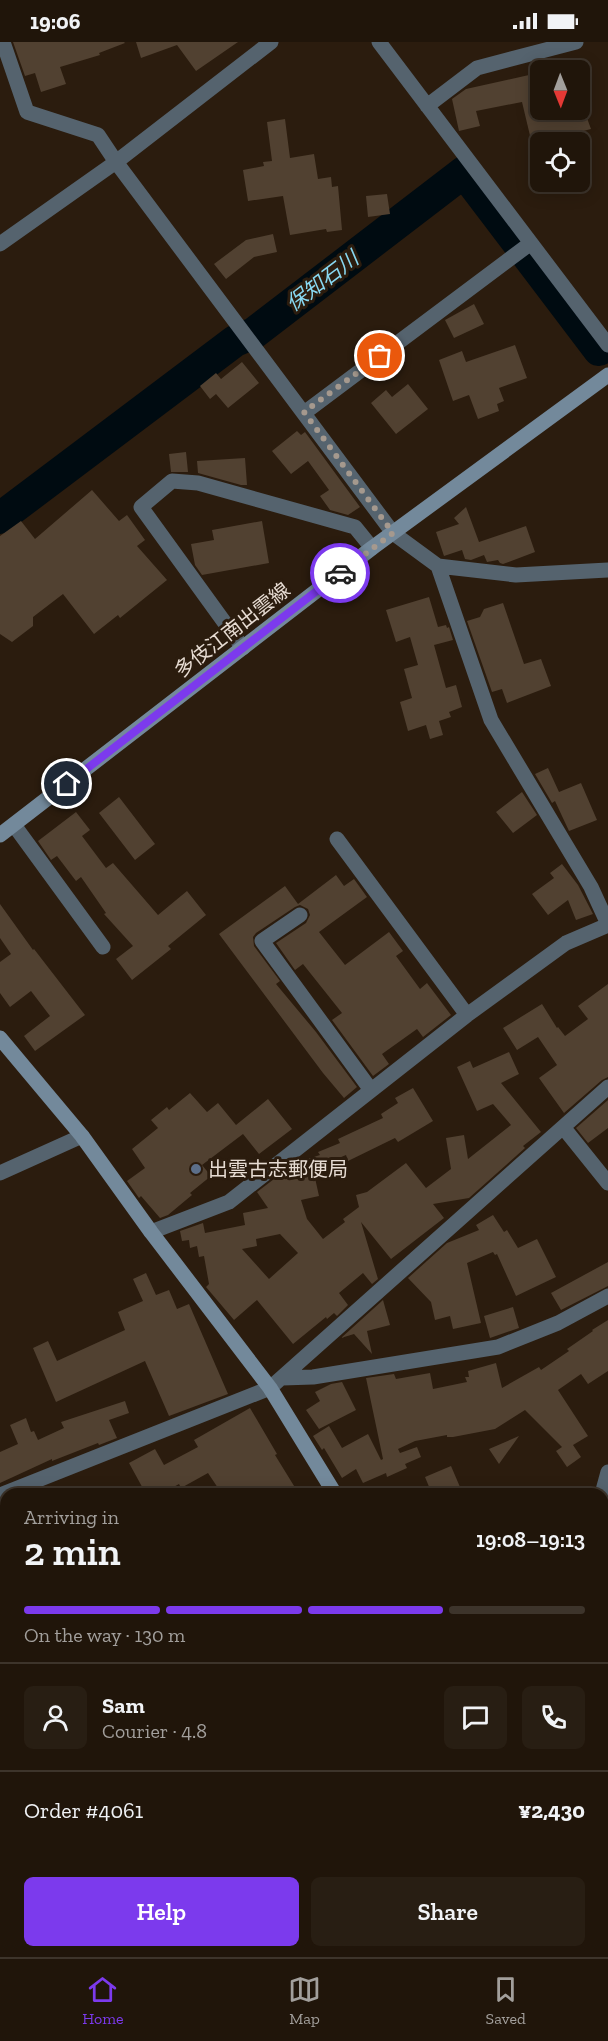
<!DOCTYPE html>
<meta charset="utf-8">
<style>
:root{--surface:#20150a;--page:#281e13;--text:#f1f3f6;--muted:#a29f9c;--line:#3d342b;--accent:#7c3aed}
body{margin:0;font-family:"Zilla Slab","Noto Sans JP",serif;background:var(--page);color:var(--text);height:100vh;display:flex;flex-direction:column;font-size:22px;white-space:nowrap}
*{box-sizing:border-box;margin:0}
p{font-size:20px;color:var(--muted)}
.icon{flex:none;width:33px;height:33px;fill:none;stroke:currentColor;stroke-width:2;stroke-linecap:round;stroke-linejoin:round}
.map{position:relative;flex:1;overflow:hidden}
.side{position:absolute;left:0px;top:1446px;width:609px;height:470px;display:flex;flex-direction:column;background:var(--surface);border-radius:18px 18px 0 0;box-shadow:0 3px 15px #0003,0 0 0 2px var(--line)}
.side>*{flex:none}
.needle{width:39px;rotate:179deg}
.controls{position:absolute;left:530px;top:18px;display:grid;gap:12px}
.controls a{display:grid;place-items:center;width:60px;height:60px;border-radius:9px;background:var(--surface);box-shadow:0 3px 15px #0003,0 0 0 2px var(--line);font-size:30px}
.pin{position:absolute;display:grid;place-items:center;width:51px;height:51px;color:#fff;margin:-26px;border:3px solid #fff;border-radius:50%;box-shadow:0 2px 6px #0007}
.courier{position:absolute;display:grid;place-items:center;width:60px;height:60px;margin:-30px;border:4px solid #7c3aed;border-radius:50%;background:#fff;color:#222;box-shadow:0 2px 8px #0007}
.overview em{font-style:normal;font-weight:600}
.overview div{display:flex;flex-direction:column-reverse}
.overview{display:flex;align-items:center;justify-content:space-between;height:102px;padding:0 24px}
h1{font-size:39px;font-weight:600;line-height:45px}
.bar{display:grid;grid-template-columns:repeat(4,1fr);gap:9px 6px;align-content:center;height:72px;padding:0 24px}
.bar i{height:8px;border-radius:4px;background:var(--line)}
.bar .on{background:var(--accent)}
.bar p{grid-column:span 4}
.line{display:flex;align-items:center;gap:15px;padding:0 24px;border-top:2px solid var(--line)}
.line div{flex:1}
.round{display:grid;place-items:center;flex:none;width:63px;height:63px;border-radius:9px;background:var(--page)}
.button{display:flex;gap:12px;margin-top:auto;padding:12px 24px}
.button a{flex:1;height:69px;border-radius:9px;background:var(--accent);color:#fff;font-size:24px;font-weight:600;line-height:69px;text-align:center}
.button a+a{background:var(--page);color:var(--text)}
.status{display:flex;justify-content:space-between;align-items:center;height:42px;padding:0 30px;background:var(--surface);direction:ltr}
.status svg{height:16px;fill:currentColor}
.tabs{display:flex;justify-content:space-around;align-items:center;height:84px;border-top:2px solid var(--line);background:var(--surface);font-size:16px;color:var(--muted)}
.tabs a{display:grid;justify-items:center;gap:3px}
.tabs .on{color:var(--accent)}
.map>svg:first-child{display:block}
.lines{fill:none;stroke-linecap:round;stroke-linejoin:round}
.river{stroke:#000b11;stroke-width:32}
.building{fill:#514131;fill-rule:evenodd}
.street{stroke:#55636e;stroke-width:15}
.secondary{stroke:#73899b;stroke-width:15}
.done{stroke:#a5998e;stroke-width:6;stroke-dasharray:0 10.8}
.route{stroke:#7c3aed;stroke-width:8}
.service-dot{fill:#5c6f8a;stroke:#2b1c0e;stroke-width:2}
.labels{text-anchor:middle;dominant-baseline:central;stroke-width:6;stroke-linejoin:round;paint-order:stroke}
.street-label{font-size:20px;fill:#e7dcd3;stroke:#2b1c0e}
.poi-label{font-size:20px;fill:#e7dcd3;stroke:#2b1c0e;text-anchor:start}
.water-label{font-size:21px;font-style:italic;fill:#88d8f1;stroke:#2b1c0e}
</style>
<div class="status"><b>19:06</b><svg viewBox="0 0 49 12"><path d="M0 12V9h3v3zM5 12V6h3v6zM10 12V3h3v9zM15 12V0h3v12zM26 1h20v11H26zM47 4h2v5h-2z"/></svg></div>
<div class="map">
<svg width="608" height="1915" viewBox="0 0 608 1915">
<rect width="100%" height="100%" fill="#2b1c0e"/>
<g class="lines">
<path class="river" d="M0,476l235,-177 19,-8 210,-161 135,178"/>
</g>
<path class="building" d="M13,0h111l1,1 -26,10 1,2 -40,12 6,17 -25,8 -6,-19 -10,3z
M136,0h102l-42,29 -19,-26 -36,13z
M529,33v2l4,-1 9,35 42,-1 7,19 -59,15 -10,-42 -46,9 4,15 -21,5 -7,-32 14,-10z
M285,77l5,39 24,-4 4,25 13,-2 1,10 6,-1 4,44 -15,2 -1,-3 -36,6 -7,-39 -35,5 -5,-31 21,-4 -1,-4 9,-1 -5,-39z
M387,152l3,20 -22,3 -2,-21z
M273,192l4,18 -23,5 -28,22 -12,-15 32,-24z
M474,262l10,20 -30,14 -9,-18z
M515,303l12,33 -28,10 5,13 -7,3 2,7 -21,8 -9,-24 -16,6 -14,-41 23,-9 4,11z
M242,320l17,21 -31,25 -12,-14 -6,5 -10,-13 16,-13 5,6z
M408,342l20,25 -32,25 -25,-31 15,-13 6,7z
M297,389l4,4 4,-3 55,75 -12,8 -18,-5 -10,-14 9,-6 -21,-29 -17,13 -19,-23z
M186,410l2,20h-17l-2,-18z
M245,416l2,27h-6l-43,-12 -1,-12z
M92,448l27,31 8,-6 18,25 -8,6 30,34 -47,38 -2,-3 -24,19 -31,-40 -30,23v9l-21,16 -12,-8v-98l21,-15 14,18z
M466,465l13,35 47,-16 9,26 -32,12 -3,-1 -2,-3 -11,2 -3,-7 -13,5 -6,-1 -3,-9 -18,6 -8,-24 23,-8 -5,-6z
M262,479l7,42 -67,12 -7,-10 -4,-21 23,-4 -2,-10z
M429,555l9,30 8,-2 1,3 2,-1 4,13 -19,5 12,43 10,-3 6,22 -13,5 2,5 -12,4 4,14 -13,4 -4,-14 -18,6 -8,-29 12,-4 -8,-29 14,-4 -8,-28 -14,5 -10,-32z
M503,561l21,61 17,-5 10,27 -44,17 -5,-14 -10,3 -25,-71 13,-4 4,-8z
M548,726l11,24 22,-9 16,37 -28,11 -14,-30 -3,2 -17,-29z
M522,750l15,23 -24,18 -17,-21z
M119,755l36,47 -20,16 -36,-47z
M76,770l14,18 -8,6 24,32 7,-5 45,52 29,-24 19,24 -38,31 3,3 -39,31 -16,-21 17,-13 -29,-32 2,-1 -25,-36 -5,4 -19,-25 -6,4 -13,-19z
M562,822l16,21 15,29 -17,6 -8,-20 -20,15 -16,-21 22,-16 -4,-5z
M336,833l8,11 10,-7 13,18 -48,35 26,33 44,-33 14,19 -7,5 24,33 7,-6 24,32 -28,22 -6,-8 -35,25 7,10 -16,12 -41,-56 10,-7 -39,-49 -8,6 -19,-27 30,-20 4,-8 -2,-6 -8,-4 -5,2 -39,26 -3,4 1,9 26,35 -4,3 40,48 41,55 -13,11 -21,-25 -104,-139 66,-48 13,18z
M0,862l33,46 1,-1 51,66 -50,36 -11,-15 26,-20 -19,-25 -21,16 -10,-14v-31l11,-8 -11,-16z
M608,942v93l-6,3 -38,33 -25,-35 18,-13 -19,-28 -21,13 -14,-22 39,-24 15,24 1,-1 7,9 23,-17 -10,-13z
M509,1010l10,22 -18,9 40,49 -18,14 2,2 -56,50 -36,6 11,14 -53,41 -30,-37 17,57 -6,5 -9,-11 -24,20 9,12 -11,11 -3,-3 -7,6 -1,-2 -33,27 -36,-44 -23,20 -28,-33 3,-3 -5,-28 -5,1 -2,-11 -7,2 -1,-8 -7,1 -2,-10 23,-8 2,10 40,-8 -2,-12 25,-5 -11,-16 38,-29 25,-8 -2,-3 22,-9 -2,-4 45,-21 -2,-4 17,-11 -3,-5 18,-10 20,33 -35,21 -3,-4 -47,23 -2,-6 -33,14 6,27 -18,4 6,19 16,20 22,-17 -2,-3 16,-12 -3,-12 11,-3 39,-29 20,25 25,-19 -5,-31 18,-3 4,24 43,-34 -18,-21 -16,7 -20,-44 13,-6 3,7zM280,1192l18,19 -29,26 -27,-30 15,-3 -1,-7z
M190,1051l17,19 11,-9 18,22 32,-26 24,30 -33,25 -16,-20 -41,31 9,11 -21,17 2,2 -24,20 -8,3 -19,-22 -2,2 -12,-17 18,-13 -13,-19 26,-21 -7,-8 16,-13 2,3z
M608,1058v28l-20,15 -12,-15z
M493,1173l11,17 3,-2 11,18 19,-9 19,38 -40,19 -19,-42 -2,1 -2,-3 -26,11 14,60 -28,6 -3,-13 -15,4 -4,-18 -23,-24 39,-35 32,-13 -3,-5z
M608,1220v24l-47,24 -10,-17z
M146,1231l10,22 13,-5 8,19 12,-5 39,90 -59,22 -24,-55 -89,41 -23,-54 15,-7 9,20 68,-31 -7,-18 25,-11 -10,-22z
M383,1258l7,25 -23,6 5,23 -18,-20 -13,4z
M513,1265l6,21 -29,10 -6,-22z
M608,1278v51l-20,13 -7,-10 -23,16 30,46 -15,9 8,12 -14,10 -11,-16 6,-4 -37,-37 -30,19 -42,8h-6v-2l-32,6 -17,8 2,4 17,-6 4,10 -16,7 2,4 -20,9 -1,-4 -23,10 -7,-14 -14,9 -18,-30 -2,2 -9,-14 16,-10 13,22 26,-14 13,26 2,-1 -17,-81 28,-4 2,5 34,-6 3,16 34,-7 -2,-5h4l-1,-6 28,-8 6,25 37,-21 2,3 28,-19 -2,-2 26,-18 -1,-1z
M342,1340l14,28 -37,19 -13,-19 14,-9 -5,-9 16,-8z
M125,1359l4,12 -20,7 8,18 -18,7 -1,-2 -46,18v-2l-52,24v-31l18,-8 -8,-19 16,-7 5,14 3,-1 4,9 26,-12 -3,-6z
M250,1366l27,46 -2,1 24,39h-77l-14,-21 -27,15 -2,-4 -18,10h-15l-17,-31 26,-14 9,16 34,-18 -4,-7z
M519,1394l-20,28 -10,-15z
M451,1424l12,28h-31l-7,-17z"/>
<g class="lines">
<path class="street" d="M3,0l24,70 71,23 18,27 277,371 45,33 78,9 92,-5
M379,0l229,303
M427,64l50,-38 99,-26
M0,202l116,-82 155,-120
M304,371l227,-170
M438,524l53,154 100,167 17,37
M243,606l-102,-141 31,-26 26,2 157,44 17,21
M14,783l89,122
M337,797l130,176
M300,873l-38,26 109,149
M563,1085l45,56
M0,1131l82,-37
M151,1190l78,-30 238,-187 99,-72 42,-18
M282,1336l31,-1 185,-30 60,-24 50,-27
M602,1452l6,-22
M0,1453l270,-107 338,-301
M0,1655l6,3
M0,1687l6,3
M603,1890l5,1
M398,1910l8,5
M443,1910l8,5"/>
<path class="secondary" d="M0,793l372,-287 236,-173
M0,996l82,98 69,96 119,156 65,106
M603,1597l5,1"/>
</g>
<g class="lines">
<path class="done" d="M340,531l53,-40 -89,-121 76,-56"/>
<path class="route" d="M67,742l273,-211"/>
</g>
<circle class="service-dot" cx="196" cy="1127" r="6"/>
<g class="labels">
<g class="street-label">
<text transform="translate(232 588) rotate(-38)">多伎江南出雲線</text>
</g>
<g class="poi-label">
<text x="208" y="1127">出雲古志郵便局</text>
</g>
<g class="water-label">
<text transform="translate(322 239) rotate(-37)">保知石川</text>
</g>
</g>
</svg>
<div class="controls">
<a><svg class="needle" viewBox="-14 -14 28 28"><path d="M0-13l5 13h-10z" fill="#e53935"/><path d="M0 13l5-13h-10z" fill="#a29f9c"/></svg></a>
<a><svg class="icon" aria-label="locate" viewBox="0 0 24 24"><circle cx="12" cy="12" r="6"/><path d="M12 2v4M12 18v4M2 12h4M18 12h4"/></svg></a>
</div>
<div class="pin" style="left:380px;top:314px;background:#ea580c"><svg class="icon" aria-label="bag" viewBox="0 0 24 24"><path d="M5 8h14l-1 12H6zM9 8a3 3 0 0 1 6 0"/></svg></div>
<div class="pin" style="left:67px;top:742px;background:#1f2937"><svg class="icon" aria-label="home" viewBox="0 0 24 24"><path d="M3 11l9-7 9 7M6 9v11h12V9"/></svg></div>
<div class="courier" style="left:340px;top:531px"><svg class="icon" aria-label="car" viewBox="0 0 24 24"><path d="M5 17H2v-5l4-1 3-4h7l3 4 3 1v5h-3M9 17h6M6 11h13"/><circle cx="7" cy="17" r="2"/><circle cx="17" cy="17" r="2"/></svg></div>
<section class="side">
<div class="overview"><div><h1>2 min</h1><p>Arriving in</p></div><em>19:08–19:13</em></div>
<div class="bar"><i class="on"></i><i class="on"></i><i class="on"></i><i></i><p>On the way · 130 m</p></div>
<div class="line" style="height:108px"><a class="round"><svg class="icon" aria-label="person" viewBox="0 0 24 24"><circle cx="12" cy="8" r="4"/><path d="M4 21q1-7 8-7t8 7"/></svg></a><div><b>Sam</b><p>Courier · 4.8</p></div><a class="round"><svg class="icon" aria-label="chat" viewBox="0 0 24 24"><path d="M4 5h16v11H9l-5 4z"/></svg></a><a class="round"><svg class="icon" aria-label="phone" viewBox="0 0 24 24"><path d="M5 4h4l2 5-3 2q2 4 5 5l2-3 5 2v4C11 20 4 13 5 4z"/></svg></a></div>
<div class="line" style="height:78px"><div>Order #4061</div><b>¥2,430</b></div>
<div class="button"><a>Help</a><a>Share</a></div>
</section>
</div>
<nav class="tabs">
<a class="on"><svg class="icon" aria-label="home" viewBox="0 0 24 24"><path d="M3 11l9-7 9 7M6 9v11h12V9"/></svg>Home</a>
<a><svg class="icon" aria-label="map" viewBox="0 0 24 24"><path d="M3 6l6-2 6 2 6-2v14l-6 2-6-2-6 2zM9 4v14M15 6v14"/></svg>Map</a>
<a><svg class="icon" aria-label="saved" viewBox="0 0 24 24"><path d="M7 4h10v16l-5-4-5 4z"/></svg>Saved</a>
</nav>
